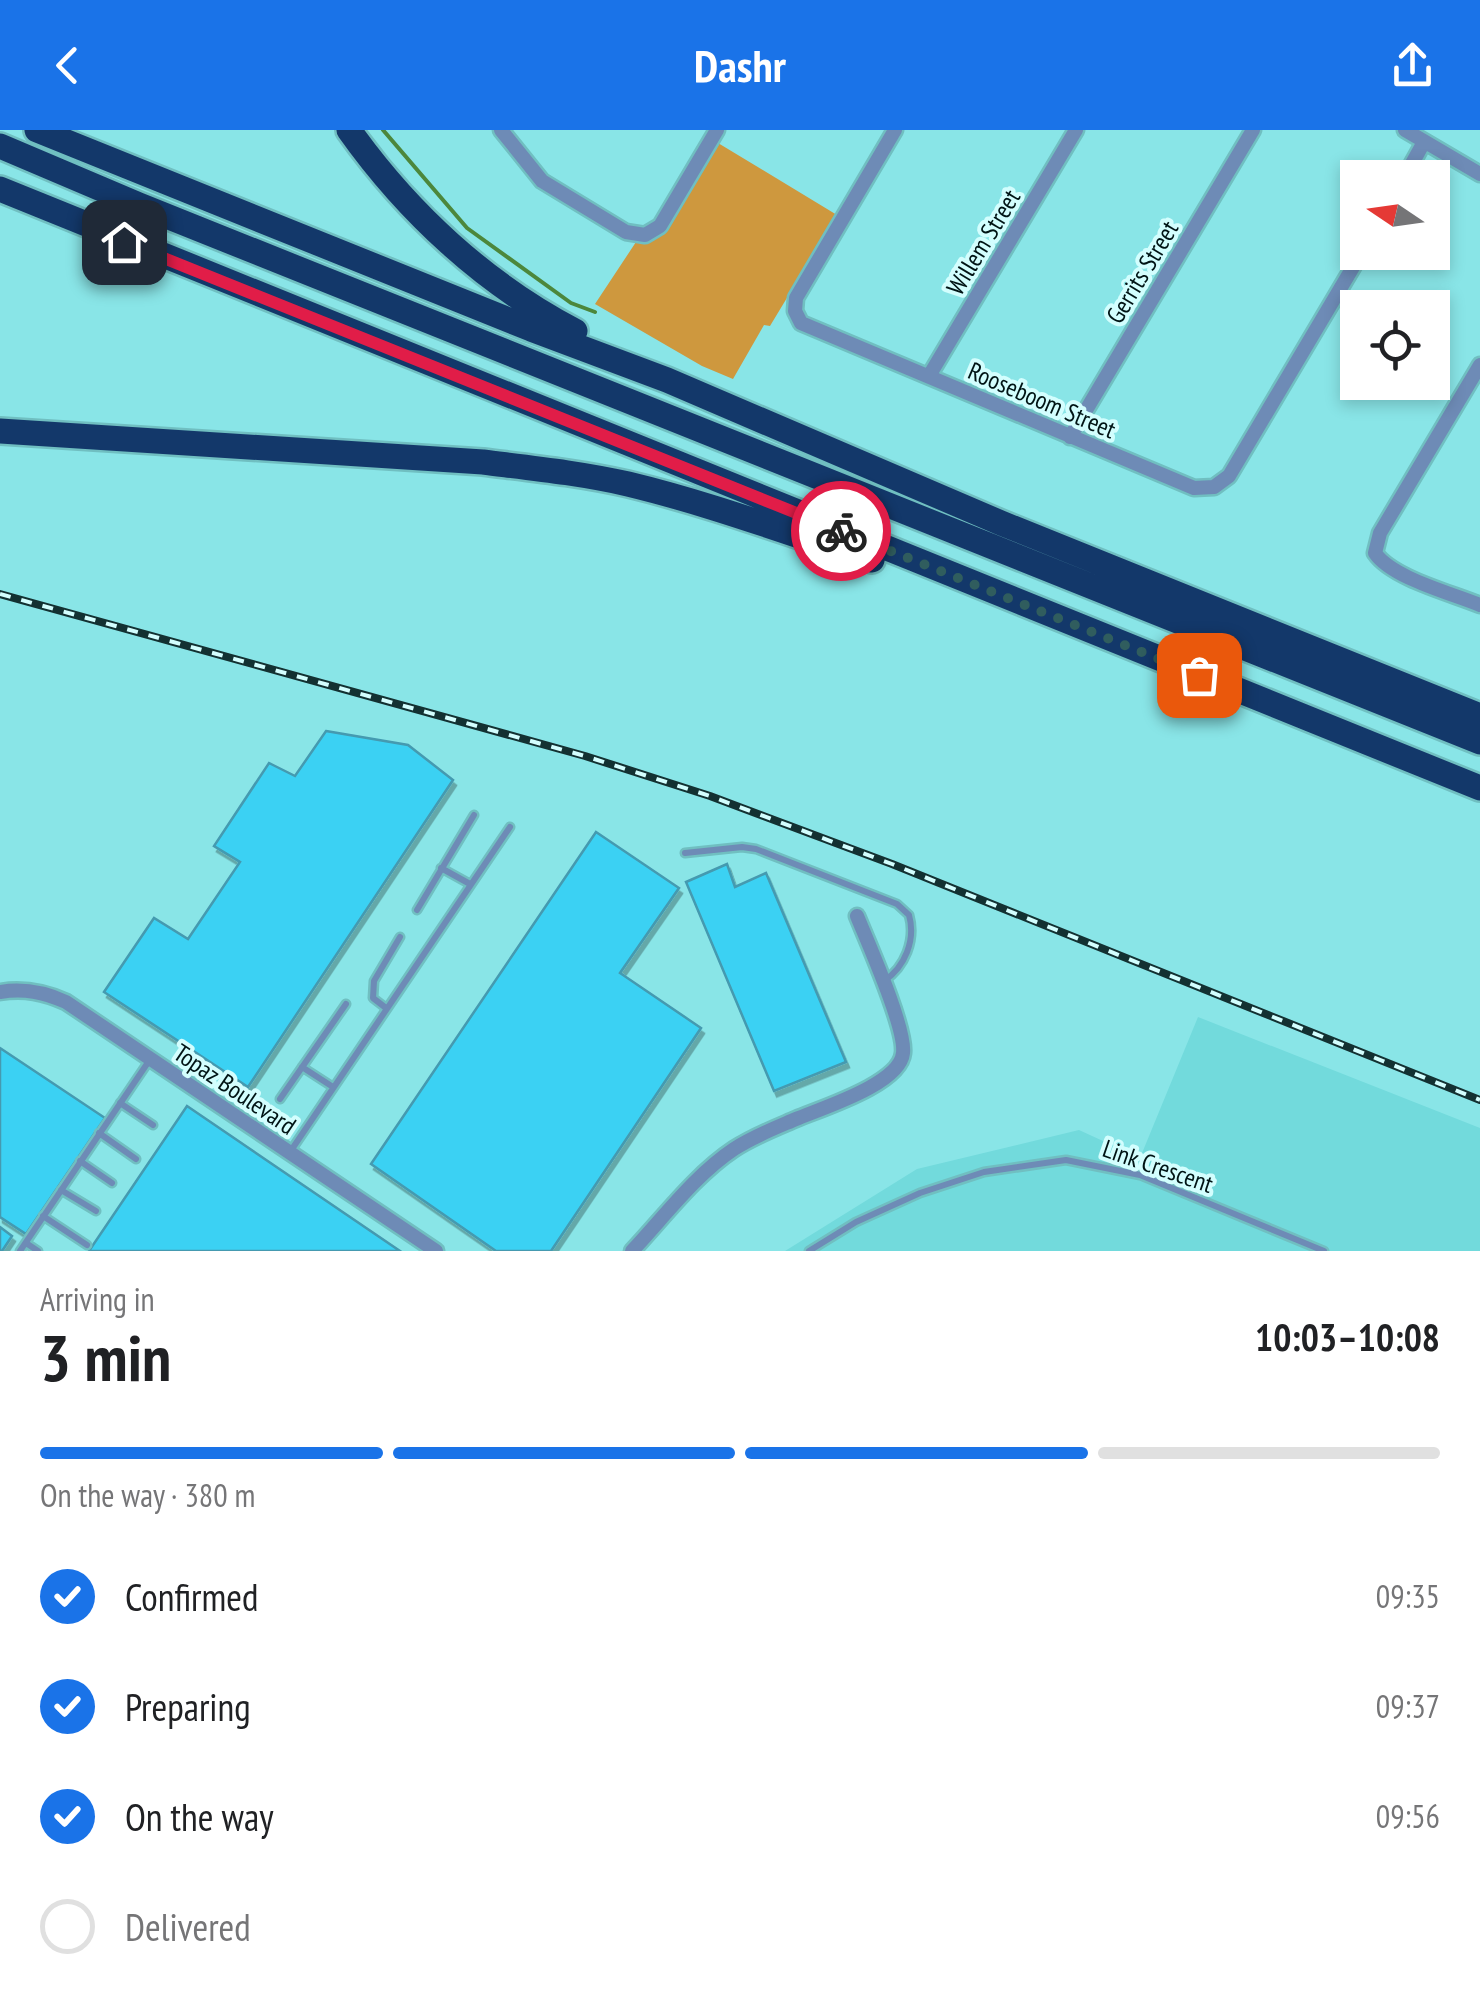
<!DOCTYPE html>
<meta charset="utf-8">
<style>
:root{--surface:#fff;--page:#f2f2f2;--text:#202124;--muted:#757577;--line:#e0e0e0;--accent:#1a73e8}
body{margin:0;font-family:"PT Sans Narrow",sans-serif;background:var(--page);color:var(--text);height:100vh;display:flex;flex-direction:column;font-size:38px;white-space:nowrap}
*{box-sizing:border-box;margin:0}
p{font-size:32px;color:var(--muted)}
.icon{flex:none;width:55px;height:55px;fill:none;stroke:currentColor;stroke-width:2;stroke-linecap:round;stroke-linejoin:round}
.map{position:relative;height:1121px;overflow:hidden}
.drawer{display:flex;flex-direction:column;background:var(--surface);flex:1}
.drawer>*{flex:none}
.needle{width:65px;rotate:283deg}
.tools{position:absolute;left:1340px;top:30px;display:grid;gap:20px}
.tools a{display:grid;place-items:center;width:110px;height:110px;border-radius:0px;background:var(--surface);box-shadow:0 5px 15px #0003;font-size:50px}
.pin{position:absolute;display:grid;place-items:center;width:85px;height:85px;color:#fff;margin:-42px;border-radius:20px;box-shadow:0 5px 15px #0006}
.courier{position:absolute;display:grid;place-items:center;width:100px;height:100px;margin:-50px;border:8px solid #e11d48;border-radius:50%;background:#fff;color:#222;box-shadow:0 2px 12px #0007}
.headline em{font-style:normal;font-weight:700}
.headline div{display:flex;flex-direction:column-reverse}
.headline{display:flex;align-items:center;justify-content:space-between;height:170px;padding:0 40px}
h1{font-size:65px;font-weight:700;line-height:75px}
.bar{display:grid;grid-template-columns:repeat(4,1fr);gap:15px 10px;align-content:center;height:120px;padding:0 40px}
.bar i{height:12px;border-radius:8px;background:var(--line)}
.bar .on{background:var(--accent)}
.bar p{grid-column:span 4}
ol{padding:0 40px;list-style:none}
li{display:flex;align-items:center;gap:30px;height:110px}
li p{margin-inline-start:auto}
li .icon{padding:10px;border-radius:50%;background:var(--accent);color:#fff;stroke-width:4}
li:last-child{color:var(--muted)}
li i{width:55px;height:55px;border:5px solid var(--line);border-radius:50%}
header{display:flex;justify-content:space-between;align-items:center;height:130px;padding:0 40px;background:var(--accent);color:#fff;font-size:45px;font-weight:700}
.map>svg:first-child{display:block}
.built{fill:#72dadc}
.green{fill:#ce983e}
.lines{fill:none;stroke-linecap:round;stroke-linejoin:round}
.stream{stroke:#4c873c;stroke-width:4}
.building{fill:#3bd1f3;stroke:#449ab0;stroke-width:2.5;filter:url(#shadow)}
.lane-casing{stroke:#70bfc1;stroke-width:11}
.street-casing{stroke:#70bfc1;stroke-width:19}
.highway-casing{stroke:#70bfc1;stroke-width:30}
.lane{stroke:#6e8bb6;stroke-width:6}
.street{stroke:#6e8bb6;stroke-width:14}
.highway{stroke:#13386a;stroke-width:25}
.rail-casing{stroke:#133132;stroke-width:8}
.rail{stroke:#d3fefe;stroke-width:4;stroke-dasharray:11;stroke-linecap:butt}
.done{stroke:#305d5e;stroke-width:10;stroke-dasharray:0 18}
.route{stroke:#e11d48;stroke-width:12}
.labels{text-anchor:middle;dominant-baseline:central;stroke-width:8;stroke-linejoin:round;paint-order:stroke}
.street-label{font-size:25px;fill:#001415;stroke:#d3fefe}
</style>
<header><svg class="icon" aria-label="back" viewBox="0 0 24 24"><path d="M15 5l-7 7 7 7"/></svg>Dashr<svg class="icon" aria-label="share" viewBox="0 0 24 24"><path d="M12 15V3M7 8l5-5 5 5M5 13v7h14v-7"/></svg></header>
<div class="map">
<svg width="1480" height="1121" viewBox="0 0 1480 1121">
<defs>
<filter id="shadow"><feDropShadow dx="3" dy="5.5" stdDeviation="0" flood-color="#0004"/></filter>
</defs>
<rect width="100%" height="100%" fill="#89e5e7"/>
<path class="built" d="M1198,887l282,111v123h-695l132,-82 162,-39 61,28z"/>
<path class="green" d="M718,13l119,72 -67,111 -6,-1 -31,54 -31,-13 -107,-62 41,-62 17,-3 14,-9z"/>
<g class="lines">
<path class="stream" d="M383,0l84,98 104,75 24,9"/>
</g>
<path class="building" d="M326,601l82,14 45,35 -205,307 -144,-95 50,-74 34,21 52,-77 -26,-16 55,-83 26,13z
M596,702l83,56 -59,85 81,55 -150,223h-55l-125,-87z
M727,734l8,23 31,-14 80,189 -72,29 -88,-209z
M0,918l105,70 -79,116 -26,-17z
M187,976l213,145h-311z
M0,1097l12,9 -10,15h-2z"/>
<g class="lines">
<defs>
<path id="lane" d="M685,723l57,-6 14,2 141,55 12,11c7,25 -4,52 -25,66
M441,738l29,16
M417,780l57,-95
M386,878l-13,-10 1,-17 26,-44
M302,937l31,20
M280,969l66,-95
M120,973l33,22
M99,1003l37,26
M290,1022l220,-325
M80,1031l32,22
M61,1060l35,21
M43,1086l44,29
M26,1113l12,8
M20,1121l131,-193
M809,1121l47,-29 64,-29 64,-21 82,-12 74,15 184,76"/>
<path id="street" d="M501,0l41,51 84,51 19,3 15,-9 57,-96
M895,0l-99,168 -1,13 6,12 393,165 20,-1 15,-11 133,-224
M1405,0l75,44
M1404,48l20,-36
M1480,235l-100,168 -5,20c17,25 76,40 105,52
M929,246l147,-246
M1070,307l183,-307
M0,862c24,-4 44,0 66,10l370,249
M632,1121c32,-34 63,-76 102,-102 20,-13 41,-21 62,-30 26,-11 104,-35 107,-66 3,-25 -35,-110 -46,-137"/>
<path id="highway" d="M37,0l494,199 136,51 334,143 479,193
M349,0c59,83 136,154 226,201
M0,16l139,59 1341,537
M0,59l1480,599
M0,301l483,31c48,6 97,11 145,22 83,20 163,50 244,76"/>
</defs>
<use href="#lane" class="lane-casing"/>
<use href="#street" class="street-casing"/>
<use href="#highway" class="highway-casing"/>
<use href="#lane" class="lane"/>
<use href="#street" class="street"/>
<use href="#highway" class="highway"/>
<defs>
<path id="rail" d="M0,464l585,162 125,40 182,68 588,236"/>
</defs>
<use href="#rail" class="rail-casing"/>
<use href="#rail" class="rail"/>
</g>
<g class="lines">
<path class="done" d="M841,401l358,144"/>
<path class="route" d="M124,112l717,289"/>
</g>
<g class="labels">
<g class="street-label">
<text transform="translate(983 112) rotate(-59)">Willem Street</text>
<text transform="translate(1142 142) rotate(-59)">Gerrits Street</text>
<text transform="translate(1042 270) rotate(23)">Rooseboom Street</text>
<text transform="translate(235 959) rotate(34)">Topaz Boulevard</text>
<text transform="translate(1158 1036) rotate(19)">Link Crescent</text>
</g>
</g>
</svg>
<div class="tools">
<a><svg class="needle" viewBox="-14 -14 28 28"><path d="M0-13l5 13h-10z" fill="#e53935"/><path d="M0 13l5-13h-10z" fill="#757577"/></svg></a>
<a><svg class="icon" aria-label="locate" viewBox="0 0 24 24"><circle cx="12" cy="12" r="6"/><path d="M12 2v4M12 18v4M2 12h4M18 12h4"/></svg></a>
</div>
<div class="pin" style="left:1199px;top:545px;background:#ea580c"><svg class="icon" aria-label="bag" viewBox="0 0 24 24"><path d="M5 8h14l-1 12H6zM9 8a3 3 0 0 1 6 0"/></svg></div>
<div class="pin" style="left:124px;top:112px;background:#1f2937"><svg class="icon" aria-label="home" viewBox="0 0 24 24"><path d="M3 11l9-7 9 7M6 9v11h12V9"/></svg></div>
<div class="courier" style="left:841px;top:401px"><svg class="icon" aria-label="bike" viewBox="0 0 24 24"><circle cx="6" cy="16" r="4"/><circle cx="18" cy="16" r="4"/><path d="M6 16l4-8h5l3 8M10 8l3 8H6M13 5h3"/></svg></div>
</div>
<section class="drawer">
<div class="headline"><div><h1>3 min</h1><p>Arriving in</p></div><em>10:03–10:08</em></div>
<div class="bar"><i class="on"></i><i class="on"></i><i class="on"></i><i></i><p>On the way · 380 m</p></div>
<ol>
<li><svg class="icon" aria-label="check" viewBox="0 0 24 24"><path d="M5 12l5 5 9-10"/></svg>Confirmed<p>09:35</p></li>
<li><svg class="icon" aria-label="check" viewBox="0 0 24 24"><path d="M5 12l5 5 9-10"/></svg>Preparing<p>09:37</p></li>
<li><svg class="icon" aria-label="check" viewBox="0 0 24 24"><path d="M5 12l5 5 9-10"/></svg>On the way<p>09:56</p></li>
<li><i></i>Delivered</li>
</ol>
</section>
